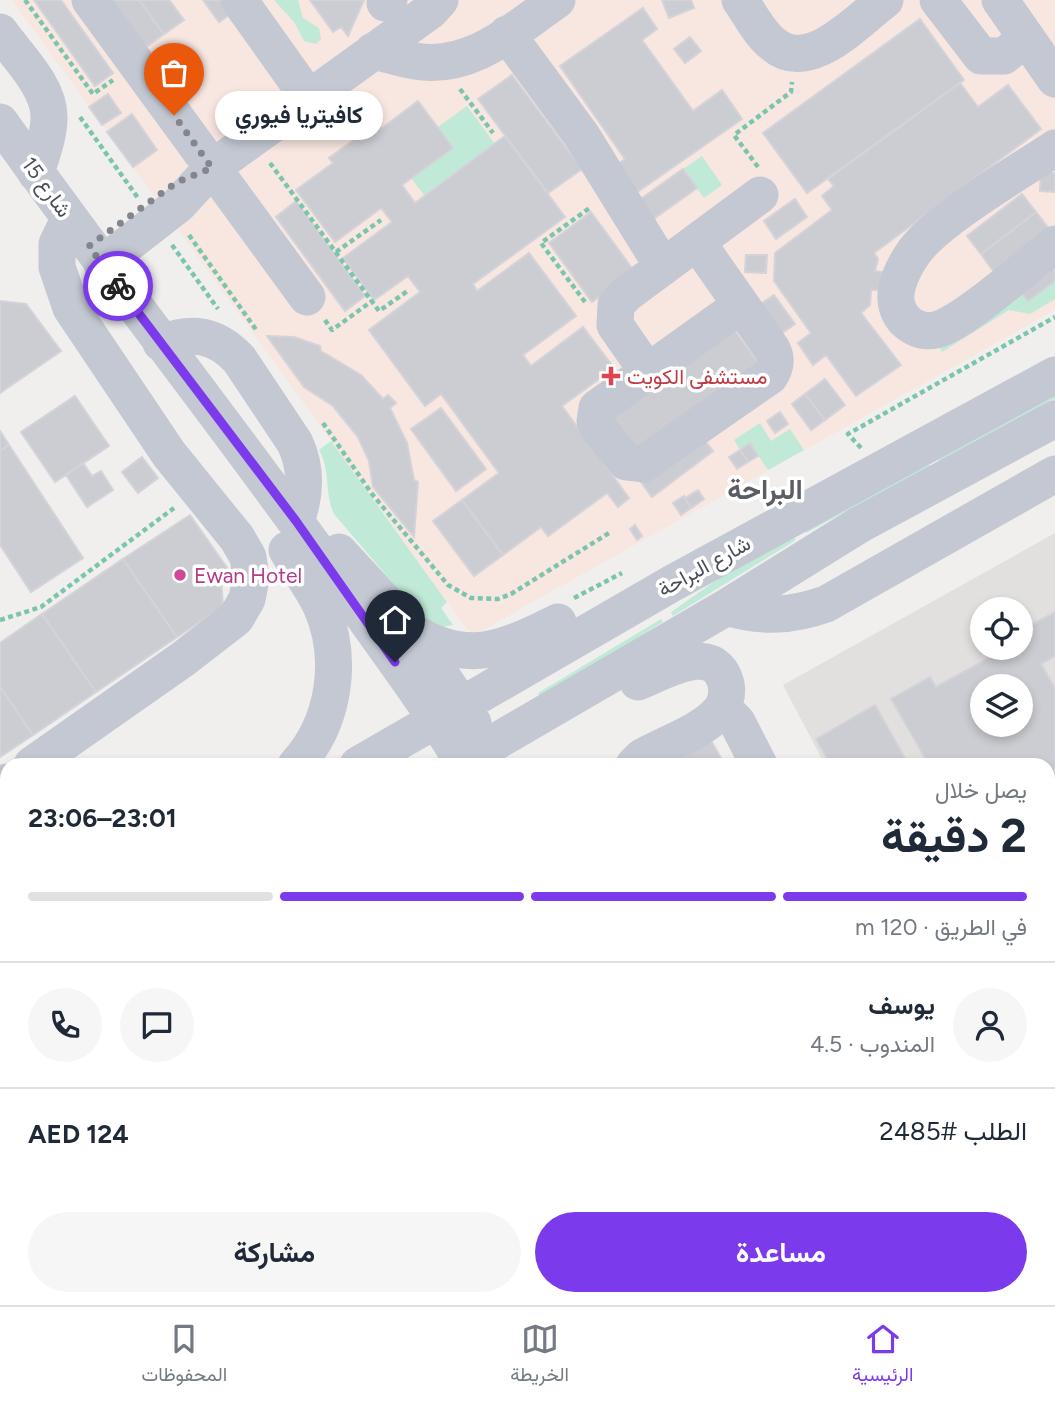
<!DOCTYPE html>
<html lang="ar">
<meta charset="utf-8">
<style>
:root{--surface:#fff;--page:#f6f6f7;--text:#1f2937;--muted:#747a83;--line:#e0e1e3;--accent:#7c3aed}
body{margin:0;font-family:Figtree,Vazirmatn,sans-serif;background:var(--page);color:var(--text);direction:rtl;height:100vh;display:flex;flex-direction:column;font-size:26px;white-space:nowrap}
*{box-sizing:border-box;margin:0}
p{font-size:23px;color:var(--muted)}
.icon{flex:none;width:38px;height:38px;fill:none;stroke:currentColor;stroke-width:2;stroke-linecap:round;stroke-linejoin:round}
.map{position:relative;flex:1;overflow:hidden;direction:ltr}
.sheet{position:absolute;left:0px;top:758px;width:1055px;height:548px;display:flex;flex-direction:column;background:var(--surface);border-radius:21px 21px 0 0;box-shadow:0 4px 10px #0003;direction:rtl}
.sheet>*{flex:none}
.tools{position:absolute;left:970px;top:597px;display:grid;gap:14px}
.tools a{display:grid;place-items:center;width:63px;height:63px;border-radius:50%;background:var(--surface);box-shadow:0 4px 10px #0003;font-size:35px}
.pin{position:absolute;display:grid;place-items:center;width:60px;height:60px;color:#fff;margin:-72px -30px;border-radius:50% 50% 50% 0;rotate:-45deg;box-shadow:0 0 7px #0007}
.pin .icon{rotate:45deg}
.courier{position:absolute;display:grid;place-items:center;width:70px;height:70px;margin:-35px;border:5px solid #7c3aed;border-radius:50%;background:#fff;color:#222;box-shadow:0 2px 9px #0007}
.bubble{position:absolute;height:49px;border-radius:24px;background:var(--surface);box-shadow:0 4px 10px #0003;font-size:23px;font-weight:700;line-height:49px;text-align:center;direction:rtl}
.headline em{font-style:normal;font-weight:700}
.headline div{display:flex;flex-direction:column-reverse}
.headline{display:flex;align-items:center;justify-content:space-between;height:119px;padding:0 28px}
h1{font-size:46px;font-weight:700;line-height:52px}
.bar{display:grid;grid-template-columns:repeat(4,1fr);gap:10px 7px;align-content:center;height:84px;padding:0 28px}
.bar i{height:9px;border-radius:5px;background:var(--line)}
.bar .selected{background:var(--accent)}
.bar p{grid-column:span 4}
.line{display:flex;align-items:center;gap:18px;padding:0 28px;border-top:2px solid var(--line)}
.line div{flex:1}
.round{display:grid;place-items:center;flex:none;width:74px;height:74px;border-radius:37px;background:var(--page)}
.primary-button{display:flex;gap:14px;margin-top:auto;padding:14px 28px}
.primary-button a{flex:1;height:80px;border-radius:42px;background:var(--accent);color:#fff;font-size:28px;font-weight:700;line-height:80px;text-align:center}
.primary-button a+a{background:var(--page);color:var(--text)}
.dock{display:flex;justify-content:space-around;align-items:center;height:98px;border-top:2px solid var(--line);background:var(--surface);font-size:19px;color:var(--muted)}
.dock a{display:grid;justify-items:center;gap:4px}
.dock .selected{color:var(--accent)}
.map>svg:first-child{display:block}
.education{fill:#e1e0df;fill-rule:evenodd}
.medical{fill:#f8e6e0}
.green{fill:#c0ead7}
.building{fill:#cccdd2;stroke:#d3d3d9;stroke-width:2;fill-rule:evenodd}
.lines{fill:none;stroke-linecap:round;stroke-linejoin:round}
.path{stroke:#7bc5ad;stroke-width:4.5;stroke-dasharray:5 3.5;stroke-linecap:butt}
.minor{stroke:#c3c8d2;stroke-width:37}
.done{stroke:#83868e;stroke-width:7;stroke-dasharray:0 12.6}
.route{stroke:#7c3aed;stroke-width:9}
.health-dot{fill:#e0444e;stroke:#fff;stroke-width:2.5}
.hotel-dot{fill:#d1479c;stroke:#fff;stroke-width:2.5}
.labels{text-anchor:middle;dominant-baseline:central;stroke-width:7;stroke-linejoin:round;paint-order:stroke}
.street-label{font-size:21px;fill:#484e5a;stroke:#fff}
.health-label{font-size:21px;fill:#be3a42;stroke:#fff;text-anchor:start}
.hotel-label{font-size:21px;fill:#b23c85;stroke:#fff;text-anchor:start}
.district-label{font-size:28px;font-weight:bold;fill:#5b5d62;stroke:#fff}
</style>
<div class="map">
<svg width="1055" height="1305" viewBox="0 0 1055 1305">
<rect width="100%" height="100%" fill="#f0efee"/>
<path class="education" d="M1055,533v473l-7,3v-244h-223l-42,-80zM982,609h38v39h-38zM982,686h38v38h-38z"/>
<path class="medical" d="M12,0h1043v310l-583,326z"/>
<path class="green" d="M274,0h24l5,18 16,10 2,11 -5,5 -12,-3 -10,-19z
M467,106l28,38 -71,51 -13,-17 42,-30 -15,-21z
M702,156l20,29 -18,13 -21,-29z
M1055,281v18l-25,15 -21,-4 -67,42 -7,-13 82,-52z
M1055,392v7l-116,63 -3,-6z
M760,423l11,18 19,-12 14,21 -36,20 -18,-27 -10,7 -6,-10z
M331,441l116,161 -6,6 12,17 -10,2 -18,-6 -91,-107c-10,-22 -3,-43 -15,-64z
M927,461l3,5 -124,67 -2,-5z
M791,535l5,5 -123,76 -2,-4 80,-56z
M661,619l2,3 -122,76 -3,-5z"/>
<path class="building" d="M34,0h27l52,73 -18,13z
M111,0h28l25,34 -19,14z
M139,0h30l15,20 -20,14z
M203,0h26l7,10 -17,12z
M310,0h54l-16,36 -7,-9 -8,5z
M662,0h29l3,8 -25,10z
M643,8l14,21 -15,11 51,71 29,-21 20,29 -112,78 -19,-28 14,-10 -65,-93z
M920,19l44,61 -157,113 -44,-60z
M690,37l11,14 -16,12 -11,-14z
M512,75l70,94 -34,24 -70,-94z
M960,83l18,24 30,-22 33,44 -167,124 4,6 -3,12 7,1v18h-11l-1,15 -9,8 40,52 -45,31 -30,-41 -13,10 -15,-22 13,-10 -37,-52 1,-28 57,-43 -10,-14 12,-10 -6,-7z
M108,94l13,19 -19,12 -13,-18z
M418,101l35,47 -51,37 13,18 90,-67 60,81 -92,67 4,7 52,-38 47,63 -53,39 8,11 52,-39 31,41 -52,38 67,92 -11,9 -11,-14 -59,43 -7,-9 -38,28 -41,-55 37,-27 -58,-79 -16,12 -56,-76 51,-38 -12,-16 -34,24 -31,-42 49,-36 -11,-14 -46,34 -39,-52 37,-27 -4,-5 48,-35 4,6z
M132,114l25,36 -24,17 -26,-35z
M683,169l14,19 -45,32 -14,-19z
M1041,173h14v19l-15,-1z
M1022,194l14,18 -55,42 -14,-18z
M795,199l12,18 -31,22 -12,-18z
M296,201l69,95 -20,15 -69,-94z
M591,212l43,59 -42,31 -43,-59z
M1036,212l14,18 -56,42 -13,-18z
M746,255h21l-1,18 -21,-1z
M1055,259v22l-27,20 -11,-14z
M774,295l21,29 -19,13 -20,-30z
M0,301l26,3 35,47 -61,42z
M730,324l29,40 -125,89 -29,-41z
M267,336l27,1 26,9 1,5 40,24 22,24 5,-4 8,8 -6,5 17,35 7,37 4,2 -4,55 -41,-50 -4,-26 -11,-24 -25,-31 -29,-19z
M825,379l20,26 -20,15 -20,-26z
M805,394l20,26 -14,10 -19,-26z
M75,396l34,50 -54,36 -34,-50z
M441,408l45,61 -30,22 -45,-62z
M780,412l8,12 -13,9 -8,-12z
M0,431l9,14 -9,6z
M699,433l14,18 -61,46 -14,-19z
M750,443l8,13 -10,6 -8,-12z
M9,445l74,113 -52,34 -31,-47v-94z
M740,450l8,12 -11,7 -8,-12z
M142,457l16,21 -20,15 -16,-21z
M83,463l9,13 9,-5 12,19 -26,17 -21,-32z
M698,490l6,9 -13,9 -6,-10z
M684,496l7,12 -10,7 -8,-12z
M462,500l41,55 -29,21 -41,-55z
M190,515l40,57 -9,7 2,27 -46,31 -54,-78z
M635,525l7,11 -5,4 -7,-11z
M123,559l54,78 -81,55 -54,-78z
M1055,612v44l-14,8 14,24v277l-7,3v-203h-119l-38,-66 39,-22 6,10 71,-39h13v-17zM982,686h38v38h-38z
M42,614l54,78 -63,43 -33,-48v-44z
M0,687l33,48 -33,22z
M875,705l34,60h-78l-15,-26z
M706,732l19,33h-72z
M1048,1232l7,12v8l-7,4z
M1055,1280v25h-13l-2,-7h8v-16z
M324,1298h22v7h-21z
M346,1298h13v7h-13z
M359,1298h69l1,7h-70z
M807,1298h46l1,7h-46z
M898,1298h50l4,7h-58z
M948,1298h18l-13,7z"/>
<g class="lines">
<path class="path" d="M25,0l68,94 20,-14
M460,89l33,44
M80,117l58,81
M270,163l109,148 30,-21
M758,167l-24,-32 57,-43 1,-10
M189,235l68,96
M172,245l46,64
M336,252l45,-32
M585,302l-44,-59 50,-36
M325,320l7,10 40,-29
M323,423l49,71 76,91 23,13 27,1 13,-5 98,-61
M861,448l-13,-14 207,-117
M574,598l48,-25
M0,620l41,-13 133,-99"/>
<path class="minor" d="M90,0l217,297
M239,0l69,97
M740,0c10,14 19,33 33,44 36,31 84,-23 112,-44
M938,0l43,56h23l22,-18
M1000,0l55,79
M385,3l4,-3
M0,32c17,24 50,55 49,86 0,18 -8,38 -13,55
M507,34l75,102 81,131
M373,51c14,3 28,8 42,10 56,10 100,-32 142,-61
M0,122c112,158 233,310 345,468 40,58 84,114 119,175
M1055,148c-37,25 -117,71 -141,104 -10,14 -22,37 -17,54 5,18 24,29 42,23 29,-10 89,-64 116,-85
M697,242l75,107c5,10 4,17 -2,27l-127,88 -17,-2 -28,-34 -3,-7 2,-13 144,-103
M102,264l76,-59 34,-37 218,-157 10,-11
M161,343c31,-12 54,-9 78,16l56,84c12,26 11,51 1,78
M647,371l-32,-46 1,-20 9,-10 135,-100
M287,550c11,19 25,36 34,56 23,52 14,117 -25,159
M339,552l73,79 61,92
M727,607c35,11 65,9 99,-3l229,-130
M412,631c55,35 92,18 146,-9
M723,708l14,14 22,43
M32,765l151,-106 53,-41 11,-19 4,-21 -3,-21 -11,-19 -68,-84 -98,-146 -14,-41v-23l12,-25
M358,765l313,-181 384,-209
M456,765l271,-158 132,-82 196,-106
M634,765l8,-8c23,-13 57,-24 75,-43 8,-7 11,-19 9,-30 -11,-45 -64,-11 -88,-2
M0,787l7,-5
M0,977l7,-4
M0,1025l7,-4
M1048,1048l7,-3
M0,1097l7,-4
M0,1165l7,-5
M1048,1187l7,-3
M62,1298l1,7
M120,1298l1,7
M179,1298l1,7
M229,1298l1,7
M299,1298l1,7
M561,1298l1,7
M604,1298l1,7
M883,1305l2,-7"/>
</g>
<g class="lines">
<path class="done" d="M118,286l-29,-40 88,-64 35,-14 -38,-53"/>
<path class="route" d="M118,286l178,235 99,141"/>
</g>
<path class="health-dot" d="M607.5 365.5h7v7h7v7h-7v7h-7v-7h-7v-7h7z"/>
<circle class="hotel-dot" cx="180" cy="575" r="7"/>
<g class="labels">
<g class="street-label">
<text transform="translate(47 187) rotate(54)">شارع 15</text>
<text transform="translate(704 566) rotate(-29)">شارع البراحة</text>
</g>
<g class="health-label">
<text x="627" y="376">مستشفى الكويت</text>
</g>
<g class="hotel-label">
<text x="194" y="575">Ewan Hotel</text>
</g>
<g class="district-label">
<text x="765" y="489">البراحة</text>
</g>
</g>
</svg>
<div class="tools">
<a><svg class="icon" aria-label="locate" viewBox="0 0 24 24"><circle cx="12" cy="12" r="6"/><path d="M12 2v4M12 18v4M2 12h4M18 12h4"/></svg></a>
<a><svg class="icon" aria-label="layers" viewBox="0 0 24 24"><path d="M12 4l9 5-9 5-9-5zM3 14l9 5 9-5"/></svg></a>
</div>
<div class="pin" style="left:174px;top:115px;background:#ea580c"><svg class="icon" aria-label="bag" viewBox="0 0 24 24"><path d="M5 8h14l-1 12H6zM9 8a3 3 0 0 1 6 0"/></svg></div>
<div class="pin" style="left:395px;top:662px;background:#1f2937"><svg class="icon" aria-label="home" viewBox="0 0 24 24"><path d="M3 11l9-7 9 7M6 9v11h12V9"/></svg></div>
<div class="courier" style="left:118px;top:286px"><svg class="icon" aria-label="bike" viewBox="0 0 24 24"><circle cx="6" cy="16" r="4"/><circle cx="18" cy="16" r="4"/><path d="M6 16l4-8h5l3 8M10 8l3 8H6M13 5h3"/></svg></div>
<div class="bubble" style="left:215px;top:91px;width:168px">كافيتريا فيوري</div>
<section class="sheet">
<div class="headline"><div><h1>2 دقيقة</h1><p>يصل خلال</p></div><em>23:01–23:06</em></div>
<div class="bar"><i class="selected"></i><i class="selected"></i><i class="selected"></i><i></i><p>في الطريق · 120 m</p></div>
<div class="line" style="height:126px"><a class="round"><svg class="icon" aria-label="person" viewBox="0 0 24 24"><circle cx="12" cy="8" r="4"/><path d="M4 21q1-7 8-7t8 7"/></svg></a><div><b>يوسف</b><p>المندوب · 4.5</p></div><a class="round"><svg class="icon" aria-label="chat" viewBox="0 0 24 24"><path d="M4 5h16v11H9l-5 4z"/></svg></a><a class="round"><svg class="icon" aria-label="phone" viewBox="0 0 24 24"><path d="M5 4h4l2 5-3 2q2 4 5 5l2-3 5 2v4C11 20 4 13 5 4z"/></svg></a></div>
<div class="line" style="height:91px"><div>الطلب #2485</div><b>AED 124</b></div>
<div class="primary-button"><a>مساعدة</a><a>مشاركة</a></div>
</section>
</div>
<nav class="dock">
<a class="selected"><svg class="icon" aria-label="home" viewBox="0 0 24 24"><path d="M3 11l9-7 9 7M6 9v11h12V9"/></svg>الرئيسية</a>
<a><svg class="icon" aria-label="map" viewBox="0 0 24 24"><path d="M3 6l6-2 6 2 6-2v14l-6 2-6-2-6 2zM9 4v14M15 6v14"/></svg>الخريطة</a>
<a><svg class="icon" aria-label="saved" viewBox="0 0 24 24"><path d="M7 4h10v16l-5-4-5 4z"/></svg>المحفوظات</a>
</nav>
